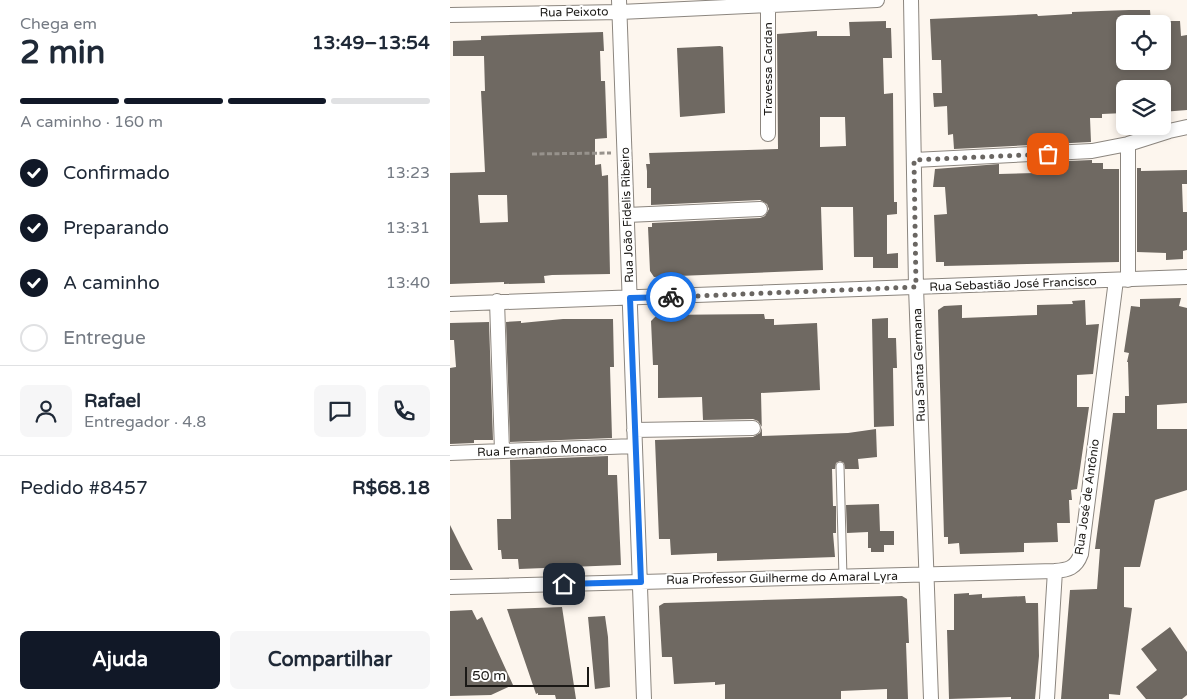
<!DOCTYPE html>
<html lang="pt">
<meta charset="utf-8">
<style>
:root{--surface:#fff;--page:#f6f6f7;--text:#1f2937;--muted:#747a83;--line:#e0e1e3;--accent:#111827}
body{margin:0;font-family:"Varela Round",sans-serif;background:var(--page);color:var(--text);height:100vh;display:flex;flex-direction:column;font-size:19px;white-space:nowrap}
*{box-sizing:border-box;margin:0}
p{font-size:16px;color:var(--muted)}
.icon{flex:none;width:28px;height:28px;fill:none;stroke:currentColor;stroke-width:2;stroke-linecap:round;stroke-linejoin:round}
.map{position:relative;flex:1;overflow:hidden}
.side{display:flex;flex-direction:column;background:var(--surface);width:450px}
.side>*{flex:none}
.fabs{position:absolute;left:666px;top:15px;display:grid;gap:10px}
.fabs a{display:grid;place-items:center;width:55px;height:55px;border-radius:8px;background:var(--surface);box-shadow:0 2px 8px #0003;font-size:25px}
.scale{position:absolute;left:15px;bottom:12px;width:124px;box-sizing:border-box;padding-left:5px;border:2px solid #1b1916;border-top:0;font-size:14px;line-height:18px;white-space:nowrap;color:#1b1916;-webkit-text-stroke:4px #fff;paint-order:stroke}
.pin{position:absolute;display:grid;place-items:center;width:42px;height:42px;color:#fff;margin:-21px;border-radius:10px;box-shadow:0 2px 8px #0006}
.courier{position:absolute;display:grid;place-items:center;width:50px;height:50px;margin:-25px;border:4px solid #1a73e8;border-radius:50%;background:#fff;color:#222;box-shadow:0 1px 6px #0007}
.head em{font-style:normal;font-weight:700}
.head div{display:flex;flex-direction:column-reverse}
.head{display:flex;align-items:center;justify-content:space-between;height:85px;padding:0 20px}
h1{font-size:32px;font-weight:700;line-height:38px}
.bar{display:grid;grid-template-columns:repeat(4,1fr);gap:8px 5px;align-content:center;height:60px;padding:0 20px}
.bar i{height:6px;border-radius:4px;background:var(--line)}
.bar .selected{background:var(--accent)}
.bar p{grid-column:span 4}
.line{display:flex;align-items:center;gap:12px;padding:0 20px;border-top:1px solid var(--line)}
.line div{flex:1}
.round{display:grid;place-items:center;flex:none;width:52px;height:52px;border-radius:8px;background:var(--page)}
ol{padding:0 20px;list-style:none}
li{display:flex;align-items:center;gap:15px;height:55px}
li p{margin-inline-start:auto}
li .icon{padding:5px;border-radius:50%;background:var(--accent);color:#fff;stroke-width:4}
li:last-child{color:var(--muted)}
li i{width:28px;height:28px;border:2px solid var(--line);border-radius:50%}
.primary-button{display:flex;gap:10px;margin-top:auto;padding:10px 20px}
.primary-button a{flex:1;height:58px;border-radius:8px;background:var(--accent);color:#fff;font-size:20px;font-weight:700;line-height:58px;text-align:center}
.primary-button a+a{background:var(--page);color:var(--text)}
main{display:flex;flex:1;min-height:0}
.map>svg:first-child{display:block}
.building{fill:#6f6962;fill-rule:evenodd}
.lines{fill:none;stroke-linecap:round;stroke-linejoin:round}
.service-casing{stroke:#8c867f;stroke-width:9}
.minor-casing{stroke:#8c867f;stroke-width:16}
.path{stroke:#97928c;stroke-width:3;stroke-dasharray:5 2.5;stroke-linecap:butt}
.service{stroke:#fff;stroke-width:7}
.minor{stroke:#fff;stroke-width:14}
.done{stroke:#6a6662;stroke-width:5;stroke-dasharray:0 9}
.route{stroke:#1a73e8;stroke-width:6}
.labels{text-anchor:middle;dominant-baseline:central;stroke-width:4.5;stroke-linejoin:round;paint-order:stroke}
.street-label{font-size:12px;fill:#1b1916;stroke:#fff}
</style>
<main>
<section class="side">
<div class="head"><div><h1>2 min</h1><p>Chega em</p></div><em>13:49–13:54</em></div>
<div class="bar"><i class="selected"></i><i class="selected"></i><i class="selected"></i><i></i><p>A caminho · 160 m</p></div>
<ol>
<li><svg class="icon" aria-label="check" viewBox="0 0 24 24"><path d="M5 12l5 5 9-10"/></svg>Confirmado<p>13:23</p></li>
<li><svg class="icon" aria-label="check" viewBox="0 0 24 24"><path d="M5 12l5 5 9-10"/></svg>Preparando<p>13:31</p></li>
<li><svg class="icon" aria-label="check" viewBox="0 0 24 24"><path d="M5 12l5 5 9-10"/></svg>A caminho<p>13:40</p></li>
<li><i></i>Entregue</li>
</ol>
<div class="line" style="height:90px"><a class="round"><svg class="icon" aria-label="person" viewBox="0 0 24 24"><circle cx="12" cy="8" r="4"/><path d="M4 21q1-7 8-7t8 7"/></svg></a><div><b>Rafael</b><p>Entregador · 4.8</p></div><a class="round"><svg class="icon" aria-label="chat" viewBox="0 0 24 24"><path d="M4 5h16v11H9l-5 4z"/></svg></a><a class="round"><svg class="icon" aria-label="phone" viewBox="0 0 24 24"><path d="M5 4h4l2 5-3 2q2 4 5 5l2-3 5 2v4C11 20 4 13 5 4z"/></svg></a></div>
<div class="line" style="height:65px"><div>Pedido #8457</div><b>R$68.18</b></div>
<div class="primary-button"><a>Ajuda</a><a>Compartilhar</a></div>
</section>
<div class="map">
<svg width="737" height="699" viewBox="0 0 737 699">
<rect width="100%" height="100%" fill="#fdf6ee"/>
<path class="building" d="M679,10h21l1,14h-26v37h37v-40h18l1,15 6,-1v75l-25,2v-23h-37v24l-23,1v4h-12l1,24 -137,7 -1,-15 -5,1 -1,-29 -13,1 -1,-14h9l-1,-33h-9l-2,-41 107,-5 1,2 34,-2v-2z
M436,21v7h5l1,30h-9l1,36 9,-1 1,109h3v12l-10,1v39l11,-1v15h-25v-11h-19l-1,-50h-32l2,63 -169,7 -4,-6 -2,-44h4v-4l108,-5 5,-2 4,-7 -2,-5 -7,-4 -109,5v-17h-4v-17l-1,-7h4l-1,-11 129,-4 -1,-115 40,-3v5h33l-1,-14zM370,117h25l1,29 -26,1z
M153,32l1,19h-4l1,30h4l2,57 -12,1v26l6,-1 1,12 6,-1 2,99 -58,1 -8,1 1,7 -41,1v-2l-54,2v-111l35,-1 -4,-81h4l-1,-35h-31v-15l28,-1v-4zM28,195h29l1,27 -28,1z
M270,46l3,1 2,66 -45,4 -3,-69z
M642,160v3h11v6h16v93l-175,4v-4h-8l-2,-47 13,-1 -2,-27h-12l2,-18 64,-5v10l36,-1v-1l8,-1v-9z
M687,168h4v3l46,-1v14h-5l1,28h4v38l-4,1v8l-17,1v-7l-29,-1z
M731,298l-2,8 8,2v95l-30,2v24h30v61l-32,10 -15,67h-16v40l8,1 -12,87 -11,-1v5h-48l9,-109 27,-1 3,-40h-5l18,-136h12v-17h4l-1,-34h-1l2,-9 -5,-1 7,-46 9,1v-8z
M635,300l1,25 13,-1 -6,50 -16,1v32h12l-12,82 -6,1 1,10h-3l1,23h-13l1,19 -34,1v9l-64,2 -1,-11 -11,1v-7h-4l-6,-227 6,-4 18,-1v13l75,-3v-10l36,-1 -1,-3z
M314,314l1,5h9v6l43,-2 3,67 -59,3 1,43 86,-3 28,-4 1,28 -19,2 1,10h-14l-1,-6 -4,-2 -4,2 -1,6h-3l1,37h3v27h-3l2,24 -118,4v-8l-46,2 -1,-16h-11l-4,-99 98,-3 7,-4 2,-6 -4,-6 -5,-2 -50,1 -1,-23 -44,1v-33h-5l-2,-44 6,-6z
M438,318v20h8l1,30h-4l1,58 -20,1 -2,-108z
M113,319h50l1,48h-4l2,71 -102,4 -4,-120 15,-1v2z
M39,322l4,118h-19v3l-24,1v-76l6,-1 -2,-27h-4v-17z
M158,456v19h9l4,90 -102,4 -1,-10h-16l-1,-9h-3l-1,-31h14l-1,-59z
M429,504l1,27h14v14h-10v7h-13v-4h-3v-16l-21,1 -1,-28z
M0,525l12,24 11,21h-23z
M519,593v2l13,-1v4l43,-2 1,7h12l1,53 -4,43h-24v-2l-62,2 -2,-69h7v-36z
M452,596l5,3 2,44h-3l2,56h-21v-10l-46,2v8h-116v-15l-10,1v-3l-41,2 -2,-27h-10l-3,-51 5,-3z
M112,607l14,92h-20l-1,-4h-17v-2l-2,1 -29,-85z
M22,610l5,10 5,-3 31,68 -22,10 -41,1v-85z
M155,616l3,21 2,50 -15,2 -7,-72z
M720,627l17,25v43l-5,4h-36l-10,-12 21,-17 -16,-21z"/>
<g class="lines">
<defs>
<path id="service" d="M390,466l3,111"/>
<path id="minor" d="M169,0l25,699
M318,0v134
M461,0l5,287 15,412
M0,15l170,-3 257,-12
M464,160l178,-9 36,-7 41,-13 18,-4
M177,215l133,-6
M678,280v-136
M47,301l5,150
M0,304l737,-27
M184,430l119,-2
M0,453l185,-7
M0,587l605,-16
M597,699l8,-128c13,-1 21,-3 26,-17l35,-274"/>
</defs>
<use href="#service" class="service-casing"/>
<use href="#minor" class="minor-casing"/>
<path class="path" d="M82,154l79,-1"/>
<use href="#service" class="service"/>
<use href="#minor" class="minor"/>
</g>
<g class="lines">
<path class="done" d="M221,297l245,-10 -2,-127 134,-6"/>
<path class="route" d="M114,584l77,-2 -11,-284 41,-1"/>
</g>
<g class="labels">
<g class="street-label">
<text transform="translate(124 12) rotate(-1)">Rua Peixoto</text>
<text transform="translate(318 69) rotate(-90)">Travessa Cardan</text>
<text transform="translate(177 215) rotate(-92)">Rua João Fidelis Ribeiro</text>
<text transform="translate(563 284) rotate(-2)">Rua Sebastião José Francisco</text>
<text transform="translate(469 365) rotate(-92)">Rua Santa Germana</text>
<text transform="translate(92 450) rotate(-2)">Rua Fernando Monaco</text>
<text transform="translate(637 497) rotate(-82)">Rua José de Antônio</text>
<text transform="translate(332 578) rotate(-1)">Rua Professor Guilherme do Amaral Lyra</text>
</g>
</g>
</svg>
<div class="fabs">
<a><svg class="icon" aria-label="locate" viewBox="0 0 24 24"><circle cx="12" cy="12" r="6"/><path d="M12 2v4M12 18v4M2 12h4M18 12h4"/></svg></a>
<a><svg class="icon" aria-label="layers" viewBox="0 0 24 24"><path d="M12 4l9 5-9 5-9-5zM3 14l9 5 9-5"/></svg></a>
</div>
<div class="scale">50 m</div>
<div class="pin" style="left:598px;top:154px;background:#ea580c"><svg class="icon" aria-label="bag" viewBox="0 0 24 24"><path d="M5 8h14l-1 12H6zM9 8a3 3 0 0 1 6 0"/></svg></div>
<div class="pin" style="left:114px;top:584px;background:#1f2937"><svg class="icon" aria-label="home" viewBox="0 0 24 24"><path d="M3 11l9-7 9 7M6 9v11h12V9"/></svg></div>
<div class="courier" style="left:221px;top:297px"><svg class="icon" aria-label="bike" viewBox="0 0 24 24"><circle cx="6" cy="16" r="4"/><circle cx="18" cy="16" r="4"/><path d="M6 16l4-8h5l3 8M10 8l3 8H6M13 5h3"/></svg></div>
</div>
</main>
